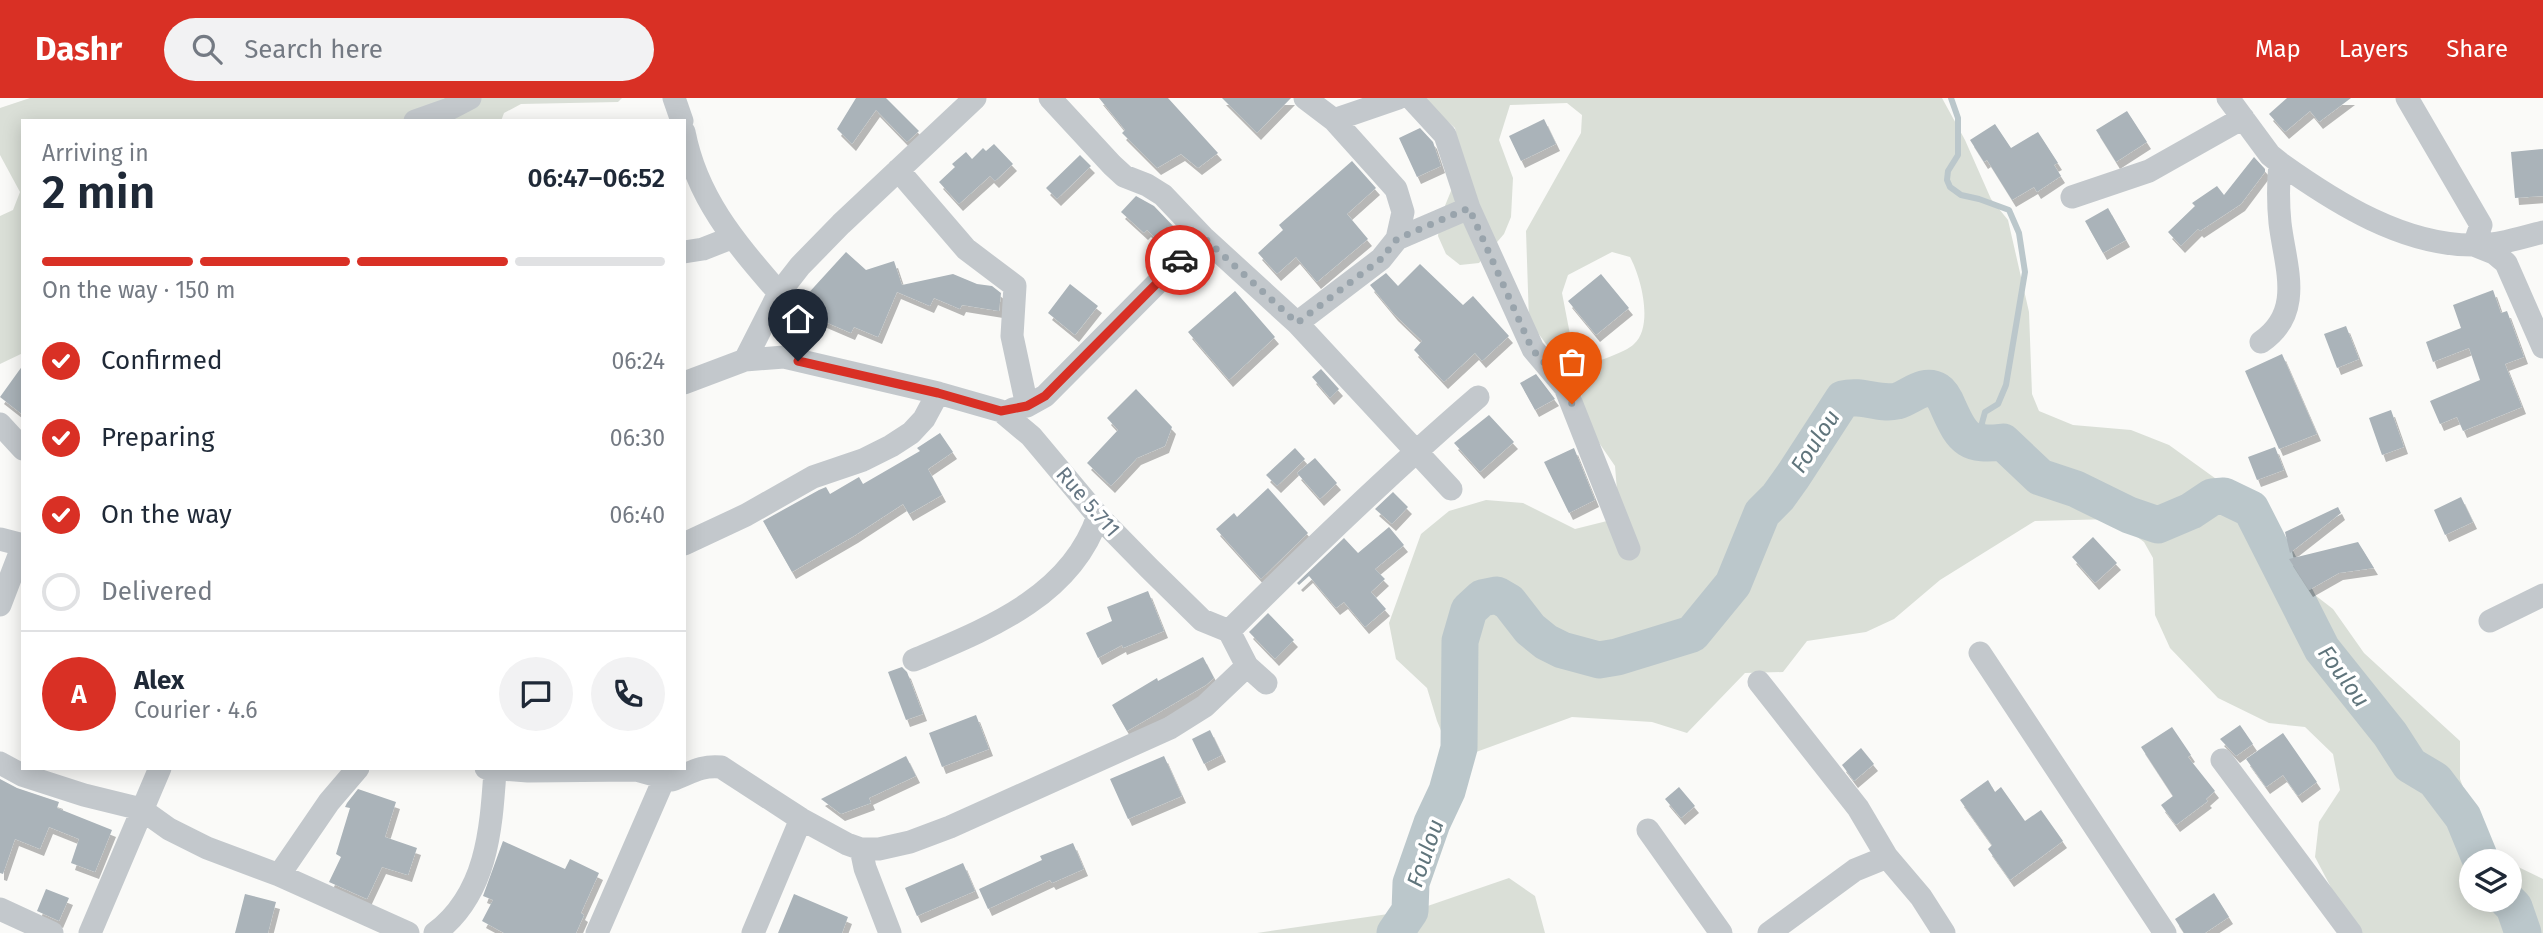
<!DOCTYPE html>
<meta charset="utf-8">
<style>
:root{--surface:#fff;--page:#f2f2f3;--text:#1f2937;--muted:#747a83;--line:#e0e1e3;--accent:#d93025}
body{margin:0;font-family:"Fira Sans",sans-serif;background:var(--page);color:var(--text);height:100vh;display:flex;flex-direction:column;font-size:26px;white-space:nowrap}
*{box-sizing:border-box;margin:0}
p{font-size:23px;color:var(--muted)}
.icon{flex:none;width:38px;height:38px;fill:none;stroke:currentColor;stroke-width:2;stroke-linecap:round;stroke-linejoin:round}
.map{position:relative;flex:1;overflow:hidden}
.drawer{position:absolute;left:21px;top:21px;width:665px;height:651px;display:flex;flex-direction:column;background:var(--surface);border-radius:0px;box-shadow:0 4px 18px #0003}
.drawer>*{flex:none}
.tools{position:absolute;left:2459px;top:751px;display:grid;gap:14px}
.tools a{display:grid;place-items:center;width:63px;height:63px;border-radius:50%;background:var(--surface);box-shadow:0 4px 18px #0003;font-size:35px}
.pin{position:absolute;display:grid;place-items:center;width:60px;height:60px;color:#fff;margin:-72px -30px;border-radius:50% 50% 50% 0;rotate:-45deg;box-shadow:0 0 7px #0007}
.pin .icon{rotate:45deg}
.courier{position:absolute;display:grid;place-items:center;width:70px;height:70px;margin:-35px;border:5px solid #d93025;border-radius:50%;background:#fff;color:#222;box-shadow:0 2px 9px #0007}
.overview em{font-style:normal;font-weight:600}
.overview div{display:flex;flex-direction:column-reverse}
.overview{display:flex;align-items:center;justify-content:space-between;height:119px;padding:0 21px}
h1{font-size:46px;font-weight:600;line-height:52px}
.bar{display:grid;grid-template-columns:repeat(4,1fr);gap:10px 7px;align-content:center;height:84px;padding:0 21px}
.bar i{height:9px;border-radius:5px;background:var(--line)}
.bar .on{background:var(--accent)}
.bar p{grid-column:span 4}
.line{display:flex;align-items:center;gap:18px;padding:0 21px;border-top:2px solid var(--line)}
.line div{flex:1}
.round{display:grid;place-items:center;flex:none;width:74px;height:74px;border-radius:37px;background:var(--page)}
ol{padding:0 21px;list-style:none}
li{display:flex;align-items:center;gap:21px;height:77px}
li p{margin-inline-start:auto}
li .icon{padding:7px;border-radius:50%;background:var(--accent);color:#fff;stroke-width:4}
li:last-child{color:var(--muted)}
li i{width:38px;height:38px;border:4px solid var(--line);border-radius:50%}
header{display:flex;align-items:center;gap:42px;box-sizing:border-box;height:98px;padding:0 35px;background:var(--accent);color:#fff}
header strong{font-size:33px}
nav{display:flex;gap:38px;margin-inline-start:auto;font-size:24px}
.search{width:490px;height:63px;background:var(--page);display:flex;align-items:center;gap:18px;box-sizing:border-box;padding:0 24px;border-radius:38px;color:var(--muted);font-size:26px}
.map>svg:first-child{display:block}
.green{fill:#dadfd7}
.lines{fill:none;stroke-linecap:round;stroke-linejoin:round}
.stream{stroke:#bbc7cb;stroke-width:6}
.river{stroke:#bbc7cb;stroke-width:37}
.building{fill:#aab3b9;filter:url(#shadow)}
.minor{stroke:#c3c8cc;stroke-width:23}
.done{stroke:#99a4ac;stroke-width:7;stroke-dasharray:0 12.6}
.route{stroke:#d93025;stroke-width:9}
.labels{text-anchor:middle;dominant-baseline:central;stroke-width:7;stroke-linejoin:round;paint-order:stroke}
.street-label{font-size:21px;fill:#657683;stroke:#fff}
.water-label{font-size:23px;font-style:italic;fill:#60757c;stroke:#fff}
</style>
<header>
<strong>Dashr</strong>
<div class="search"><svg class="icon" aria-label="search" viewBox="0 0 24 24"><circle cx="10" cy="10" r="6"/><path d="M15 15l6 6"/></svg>Search here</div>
<nav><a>Map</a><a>Layers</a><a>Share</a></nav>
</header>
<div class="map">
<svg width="2543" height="835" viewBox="0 0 2543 835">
<defs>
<filter id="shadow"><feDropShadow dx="4" dy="7" stdDeviation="0" flood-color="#0004"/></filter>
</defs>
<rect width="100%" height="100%" fill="#fafaf8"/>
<path class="green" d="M30,0h592l-4,4 -97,2 -17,9 -3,8h-478v232l-23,11v-148l13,-6 7,-18 -20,-37v-47z
M1416,0h526l23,42 26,59 17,21 21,92 3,82 7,17 34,14 58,5 38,15 68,49 19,23 7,38 70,54 31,44 96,88v38l26,69 20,13h-35v39h39v-37l33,16v54h-188l-40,-76 4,-35 21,-32 -7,-36 -28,-27 -36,-4 -51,-25 -48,-50 -15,-33 -2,-57 -9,-16 -31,-23 -78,2 -95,59 -46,39 -28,13 -59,9 -24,31 -38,1 -58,60 -35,-11 -80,-5 -134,49 9,-21 -10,-24 -10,-33 -31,-29 -7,-36 32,-89 28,-23 37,-11 37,3 52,26 36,-9 7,-17 -3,-37 -31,-45 -4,-37 4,-18c13,-5 41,-13 50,-22 20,-18 7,-67 -4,-87l-18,-5 -44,23 -6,18 11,57 -12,14 -32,-43 -3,-90 55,-98 1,-18 -15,-12 -57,2 -11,35 14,38 -2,39 -7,17 -25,29 -19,2 -14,-11 -8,-18 2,-18 22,-54 -7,-36 -27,-24z
M1509,780l26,18 10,37h-288l159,-23z"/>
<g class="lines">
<path class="stream" d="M1951,0l7,20v37l-10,16 -1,9 3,7 11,8 18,4 30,11 10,23 6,39 -19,113 -8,19 -13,8 -3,11 4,21"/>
<path class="river" d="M2507,802l7,7 9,26
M1395,835l15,-22 1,-28 21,-60 15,-32 12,-43 1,-107 9,-31 13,-12 15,-3 12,7 21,27 16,13 16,8 37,10 18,-3 75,-23 41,-50 29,-71 16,-16 15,-21 50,-77c19,-5 35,6 54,2 12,-3 27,-19 41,-10 5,3 9,13 11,18 14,31 20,37 54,33l37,35 36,12 53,26 29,10 33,-14 21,-14 12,-1 27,13 71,140 68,85 20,31 25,15 28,37 18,44"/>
</g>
<path class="building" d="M856,0h30l33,33 -12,11 -31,-32 -24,34 -15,-15z
M1099,0h69l50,55 -20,15 -17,-14 -24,14 -35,-35 3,-3z
M1222,0h69l-34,35z
M2287,0h64l-32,24 -9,-11 -25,21 -16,-18z
M2127,13l20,31 -31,20 -20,-32z
M1544,21l12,25 -35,17 -12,-25z
M1995,26l16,24 27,-16 20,31 -4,2 7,11 -24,16 -3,-5 -22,13 -25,-40 -3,2 -14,-22z
M1420,30l13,14 8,24 -24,11 -18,-39z
M994,46l19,20 -18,17 -5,-5 -31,28 -20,-22 16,-15 -3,-3 14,-12 6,7 11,-11 3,3z
M2543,51v47l-28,2 -4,-46z
M1080,57l11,11 -34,33 -11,-11z
M2254,59l11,12v3l-24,32 -41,27 -2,-2 -17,17 -13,-14 27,-26 -3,-3 25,-17 7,9z
M1352,63l24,27 -29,26 21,25 -51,43 -21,-25 -19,17 -19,-21 25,-23 -4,-5z
M1136,98l18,10 22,23 -13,16 -16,-15 -3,3 -23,-21z
M2108,110l18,32 -23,13 -18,-32z
M846,154l20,18 28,-9 8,24 51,-11 24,10 15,2 9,7 -2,18 -37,-6 -2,4 -26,-11 -4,8 -33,-14 -19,45 -24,-10 -3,6 -35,-15 -13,-12 4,-4 -3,-4z
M1420,166l43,41 10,-9 36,40 -27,25 -7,-8 -31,29 -30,-32 8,-9 -28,-27 -24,-29 16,-12 12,13z
M1601,176l28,34 -33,27 -28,-34z
M1070,186l28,22 -23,29 -27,-22z
M2493,192l8,23 6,-2 17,46 -19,7 17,43 -59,24 -6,-14 -17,7 -10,-23 50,-21 -11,-32 -36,14 -7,-20 35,-14 -8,-23z
M1235,193l40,46 -46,43 -41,-48z
M2346,228l13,33 -22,9 -13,-34z
M2282,256l35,80 -38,15 -34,-78z
M23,267v50l-23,-18z
M1321,271l18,20 -9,9 -18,-21z
M1536,276l19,25 -20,11 -15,-27z
M1136,291l36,38 -7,19 -28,12 -26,28 -24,-23 31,-33 -11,-12z
M2391,312l13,37 -22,8 -13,-37z
M1489,317l25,27 -34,30 -26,-29z
M940,335l13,19 -25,17 14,26 -33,19 -6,-10 -49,32 -62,36 -29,-51 56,-31 7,-3 4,7 29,-17 4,7 57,-33 -3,-3z
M2275,349l9,23 -27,10 -9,-23z
M1295,350l10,11 -28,27 -11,-11z
M1574,350l21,52 -26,13 -25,-51z
M1315,360l22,25 -17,16 -23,-26z
M1268,390l40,45 -47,46 -45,-50 18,-16 3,4z
M1393,394l15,15 -16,17 -17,-15z
M2461,399l12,25 -28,13 -11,-25z
M2338,409l3,6 -51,40 -5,-21z
M1389,429l15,18 -29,24 10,10 -14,13 15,17 -21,18 -21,-25 -8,6 -27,-32 -10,9 -2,-2 47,-45 14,15z
M2093,439l24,26 -22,20 -23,-26z
M2358,444l16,26 -35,5 -30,17 -20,-31z
M1148,493l16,40 -41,17 -1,-3 -24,13 -12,-25 26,-12 -5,-14z
M1268,515l26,27 -19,19 -26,-27z
M1203,559l11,21 -8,7 -79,46 -15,-26 45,-27 1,3z
M902,569l5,5 16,42 -17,6 -18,-48z
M976,617l13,34 -47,18 -13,-34z
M2240,627l13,19 -17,12 -16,-17z
M2172,629l19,28 -3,2 27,34 -9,8 2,2 -32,24 -15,-20 12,-9 -32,-49z
M1210,632l12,25 -18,9 -12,-25z
M2283,635l34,49 -19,14 -15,-21 -17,12 -20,-28z
M1861,650l13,16 -20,17 -12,-16z
M906,658l10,20 -47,22 2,5 -30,11 -20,-15z
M1164,658l18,40 -54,23 -18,-40z
M0,681l17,9 42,14 -2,6 55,22 -17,42 -24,-9 8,-24 -30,-12 -9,22 -25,-10 -12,35 -3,-1z
M1988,682l7,12 6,-5 24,34 16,-11 22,31 -53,39 -22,-31 4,-4 -32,-45z
M1679,689l16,19 -14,12 -16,-19z
M358,691l38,13 -11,35 32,11 -9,27 -26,-8 -15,32 -38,-17 12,-25 -5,-3 14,-46 -5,-1 2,-4z
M503,743l62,28 5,-10 29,14 -18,40 3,2 -8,18h-72l-22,-12 11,-21 -10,-4z
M1073,745l11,26 -32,14 -2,-3 -62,29 -9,-20 63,-29 -2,-4z
M963,765l12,28 -58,25 -12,-28z
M46,791l23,9 -10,23 -22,-10z
M2214,795l15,24 -24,16h-21l-9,-14z
M245,796l31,8 -8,31h-33z
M794,796l54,23 -6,16h-64z"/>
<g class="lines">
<path class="minor" d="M674,0l8,23
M1050,0l62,67 12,11 23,9 16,10 40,42 94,86 154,166
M1411,0l34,37 24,73 64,141 32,38 64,162
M2228,0l42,57 10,8c56,40 124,83 195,82 23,0 46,-7 68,-13
M2407,0l74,127 -7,20 20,8 12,10 37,84
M1334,22l64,-22
M415,23l34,-12 21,-11
M684,34c13,67 52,111 95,161
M898,72l68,79 49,37 -3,50 15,70
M2072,99l77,-26 94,-53
M1397,141l72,-31
M684,154l19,-3 28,-11
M1297,225l84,-64 16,-20 6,-27 -7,-23 -62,-69 -29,-22
M2261,244c44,-30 24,-76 19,-119 -2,-20 -2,-39 0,-60
M745,262l34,-67 21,-27 41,-42 134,-126
M684,285l61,-23 39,-3 154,36 63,18 30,25 67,80 51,52 53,52 27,11c81,-81 162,-159 249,-234
M1013,311l14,-3 18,-10 158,-159
M0,326l23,25
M0,441l23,6 -23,60
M684,446l62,-29 67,-38 50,-17 28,-14 20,-13 13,-14 14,-26
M2490,523l53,-26
M1229,533l18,35 19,17
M1980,555l185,280
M914,562c73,-31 157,-63 184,-144
M1759,584l99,126 29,49 34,40 23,36
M2222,662l129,173
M0,665l22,12 62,20 57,14 28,20 38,19 72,27 129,58
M486,670l42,3 108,-1 36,10c19,-7 28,-15 49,-13l80,52 46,25 14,5h18l31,-7 40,-15 220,-99 35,-22 42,-40
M1648,732l73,103
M861,751l4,19 25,65
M279,777l50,-73 29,-34
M0,811l52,24
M90,835l70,-165
M435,835c52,-39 56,-103 60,-162
M597,835l67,-154
M753,835l48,-114
M1769,835l86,-63 32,-13"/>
</g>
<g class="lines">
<path class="done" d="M1180,162l23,-23 94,86 84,-64 16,-20 72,-31 63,141 34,38 6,17"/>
<path class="route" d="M798,263l140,32 63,18 26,-5 18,-10 135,-136"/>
</g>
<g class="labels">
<g class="street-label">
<text transform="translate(1088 404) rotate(49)">Rue 5.711</text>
</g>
<g class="water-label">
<text transform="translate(1815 343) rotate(-57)">Foulou</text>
<text transform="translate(2344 578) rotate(54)">Foulou</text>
<text transform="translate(1425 755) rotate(-71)">Foulou</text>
</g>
</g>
</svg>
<div class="tools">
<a><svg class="icon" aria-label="layers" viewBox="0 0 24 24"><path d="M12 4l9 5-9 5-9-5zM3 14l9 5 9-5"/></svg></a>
</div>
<div class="pin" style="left:1572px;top:306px;background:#ea580c"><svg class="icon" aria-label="bag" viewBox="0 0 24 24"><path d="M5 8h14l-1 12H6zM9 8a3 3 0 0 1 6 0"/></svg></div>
<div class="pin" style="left:798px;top:263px;background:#1f2937"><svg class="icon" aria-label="home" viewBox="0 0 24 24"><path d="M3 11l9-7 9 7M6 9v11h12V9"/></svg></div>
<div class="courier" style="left:1180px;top:162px"><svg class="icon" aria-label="car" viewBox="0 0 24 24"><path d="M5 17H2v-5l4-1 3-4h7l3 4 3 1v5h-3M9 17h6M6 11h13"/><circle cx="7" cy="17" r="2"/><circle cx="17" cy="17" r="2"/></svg></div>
<section class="drawer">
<div class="overview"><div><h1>2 min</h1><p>Arriving in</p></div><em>06:47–06:52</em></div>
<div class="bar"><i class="on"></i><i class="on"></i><i class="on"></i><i></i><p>On the way · 150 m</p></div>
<ol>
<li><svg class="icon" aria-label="check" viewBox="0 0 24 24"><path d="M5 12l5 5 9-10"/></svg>Confirmed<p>06:24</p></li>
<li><svg class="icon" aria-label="check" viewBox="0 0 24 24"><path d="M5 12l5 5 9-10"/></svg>Preparing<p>06:30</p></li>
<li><svg class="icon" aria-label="check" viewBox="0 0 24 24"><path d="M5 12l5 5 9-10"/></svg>On the way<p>06:40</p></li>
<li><i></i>Delivered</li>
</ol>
<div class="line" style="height:126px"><b class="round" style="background:var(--accent);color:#fff">A</b><div><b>Alex</b><p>Courier · 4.6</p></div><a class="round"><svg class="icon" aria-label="chat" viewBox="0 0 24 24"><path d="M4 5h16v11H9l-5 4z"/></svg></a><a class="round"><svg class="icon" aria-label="phone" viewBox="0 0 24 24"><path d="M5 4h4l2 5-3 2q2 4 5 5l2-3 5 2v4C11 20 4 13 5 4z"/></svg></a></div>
</section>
</div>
